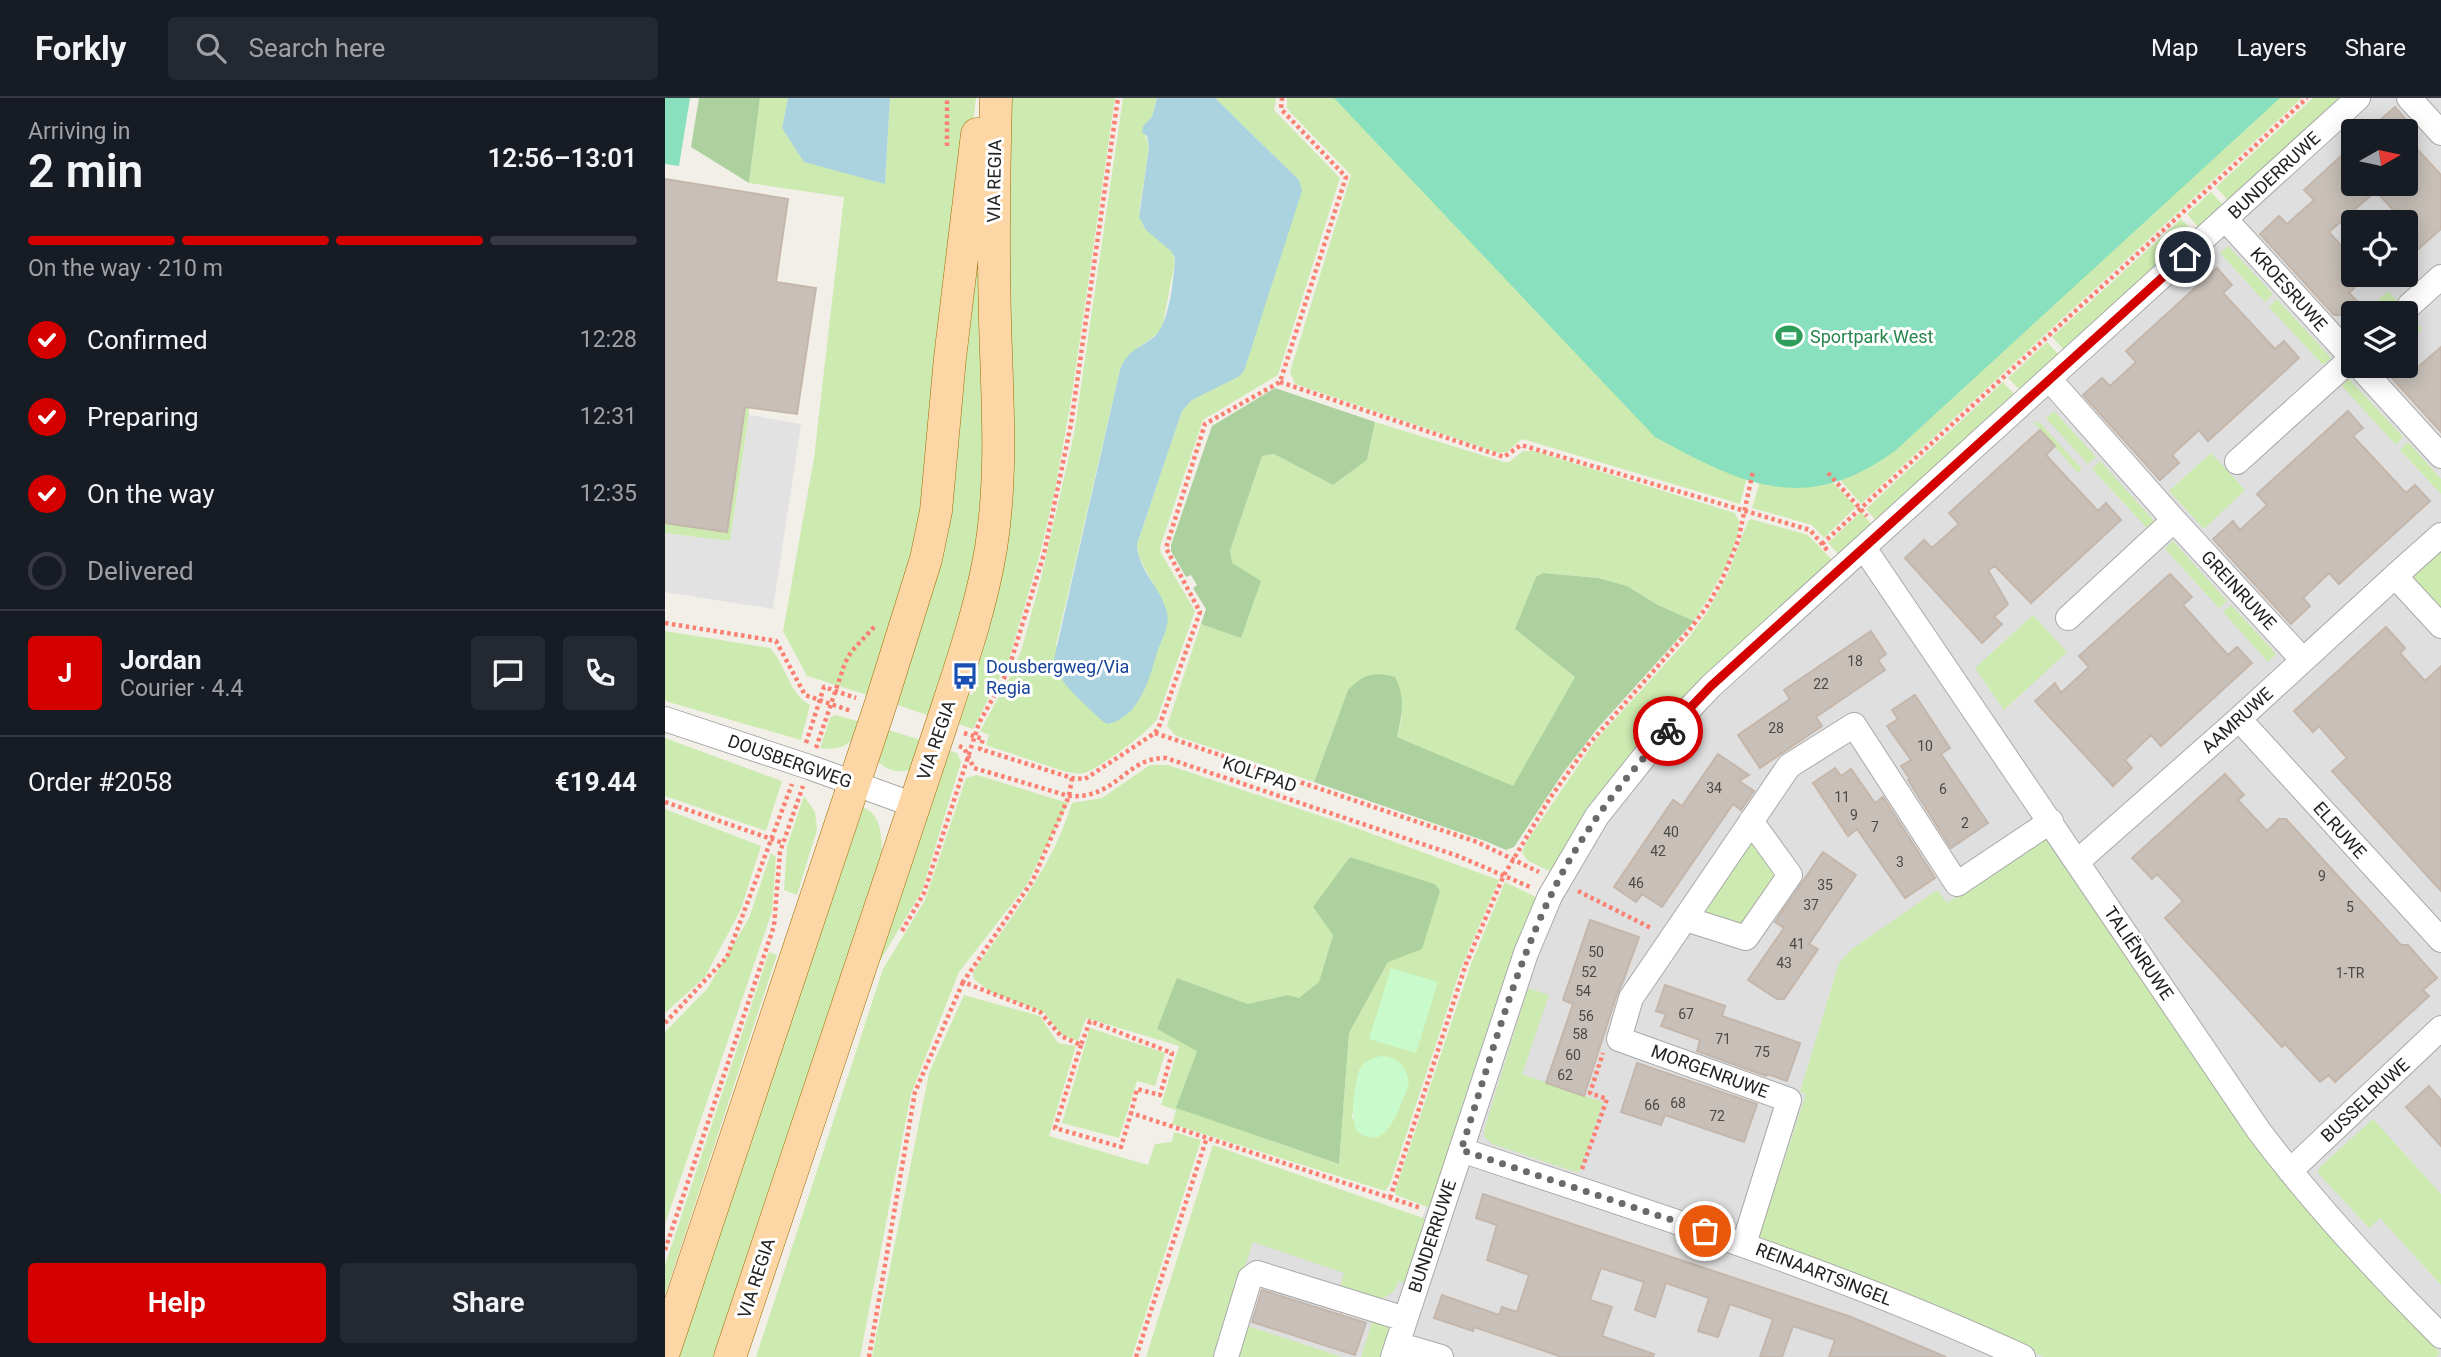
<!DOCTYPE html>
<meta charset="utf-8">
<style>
:root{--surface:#171b24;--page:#242831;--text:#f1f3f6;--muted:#9ea1a6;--line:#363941;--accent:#d40000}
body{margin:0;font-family:Roboto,sans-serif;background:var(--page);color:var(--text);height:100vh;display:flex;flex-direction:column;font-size:26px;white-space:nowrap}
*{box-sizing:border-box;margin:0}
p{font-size:23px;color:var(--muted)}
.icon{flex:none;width:38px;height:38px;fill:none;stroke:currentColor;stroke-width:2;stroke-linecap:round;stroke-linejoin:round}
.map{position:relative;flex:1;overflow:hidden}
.sheet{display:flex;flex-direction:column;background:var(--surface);width:665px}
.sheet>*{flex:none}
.needle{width:46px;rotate:81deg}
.fabs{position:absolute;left:1676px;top:21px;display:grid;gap:14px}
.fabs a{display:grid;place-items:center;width:77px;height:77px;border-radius:7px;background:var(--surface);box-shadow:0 4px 18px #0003;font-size:35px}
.pin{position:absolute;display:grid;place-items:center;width:60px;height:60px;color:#fff;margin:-30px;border:4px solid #fff;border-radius:50%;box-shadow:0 2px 7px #0007}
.courier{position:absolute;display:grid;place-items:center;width:70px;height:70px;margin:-35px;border:5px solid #d40000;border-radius:50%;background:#fff;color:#222;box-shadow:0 2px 9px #0007}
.summary em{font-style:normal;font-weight:600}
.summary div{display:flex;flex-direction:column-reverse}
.summary{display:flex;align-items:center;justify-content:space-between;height:119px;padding:0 28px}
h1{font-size:46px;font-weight:600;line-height:52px}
.bar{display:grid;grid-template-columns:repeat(4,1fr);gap:10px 7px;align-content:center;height:84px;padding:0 28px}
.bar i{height:9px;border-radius:5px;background:var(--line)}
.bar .active{background:var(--accent)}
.bar p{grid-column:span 4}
.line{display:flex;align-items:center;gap:18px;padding:0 28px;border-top:2px solid var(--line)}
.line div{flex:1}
.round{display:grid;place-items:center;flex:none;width:74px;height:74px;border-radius:7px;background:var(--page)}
ol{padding:0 28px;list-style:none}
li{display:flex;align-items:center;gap:21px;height:77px}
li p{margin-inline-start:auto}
li .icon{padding:7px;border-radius:50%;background:var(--accent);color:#fff;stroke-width:4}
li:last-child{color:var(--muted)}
li i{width:38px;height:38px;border:4px solid var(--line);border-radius:50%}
.primary-button{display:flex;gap:14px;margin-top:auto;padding:14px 28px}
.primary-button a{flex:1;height:80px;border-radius:7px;background:var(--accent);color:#fff;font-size:28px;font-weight:600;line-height:80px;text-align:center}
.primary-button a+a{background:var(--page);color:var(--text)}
header{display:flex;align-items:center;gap:42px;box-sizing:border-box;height:98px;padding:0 35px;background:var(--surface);border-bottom:2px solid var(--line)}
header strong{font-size:33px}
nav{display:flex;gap:38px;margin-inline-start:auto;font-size:24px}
.search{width:490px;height:63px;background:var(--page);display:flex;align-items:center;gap:18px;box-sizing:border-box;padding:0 24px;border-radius:7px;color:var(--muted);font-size:26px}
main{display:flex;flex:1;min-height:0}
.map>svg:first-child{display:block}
.residential{fill:#e0dfdf;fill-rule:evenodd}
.grass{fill:#cdebb0;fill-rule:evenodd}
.forest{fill:#add19e}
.park{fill:#c8facc}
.pitch{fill:#88e0be}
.parking{fill:#e2e2e2}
.water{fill:#aad3df}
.building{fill:#c7bfb8;stroke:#c4b6ab;stroke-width:2}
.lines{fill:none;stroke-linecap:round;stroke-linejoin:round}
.minor-casing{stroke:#a9a9a9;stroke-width:26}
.major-casing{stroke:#a06b00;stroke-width:33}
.path{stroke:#fa8072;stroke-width:4.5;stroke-dasharray:3.5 3.5;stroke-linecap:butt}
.minor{stroke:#fff;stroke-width:24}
.major{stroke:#fcd6a4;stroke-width:32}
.done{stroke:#6b6a68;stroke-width:7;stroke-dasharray:0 12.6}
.route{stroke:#d40000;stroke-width:9}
.labels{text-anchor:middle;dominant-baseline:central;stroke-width:6;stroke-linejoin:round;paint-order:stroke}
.number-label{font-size:14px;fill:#4b4948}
.street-label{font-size:18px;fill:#222;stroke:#fff}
.leisure-label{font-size:18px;fill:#27864d;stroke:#fff;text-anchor:start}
.transit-label{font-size:18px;fill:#164399;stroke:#fff;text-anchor:start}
</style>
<header>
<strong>Forkly</strong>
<div class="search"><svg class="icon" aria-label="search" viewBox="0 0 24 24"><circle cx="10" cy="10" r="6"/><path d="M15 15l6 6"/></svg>Search here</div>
<nav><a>Map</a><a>Layers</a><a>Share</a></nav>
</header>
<main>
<section class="sheet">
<div class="summary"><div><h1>2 min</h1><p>Arriving in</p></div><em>12:56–13:01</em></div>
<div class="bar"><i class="active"></i><i class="active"></i><i class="active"></i><i></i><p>On the way · 210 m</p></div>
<ol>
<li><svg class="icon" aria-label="check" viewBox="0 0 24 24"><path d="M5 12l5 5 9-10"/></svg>Confirmed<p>12:28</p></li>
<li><svg class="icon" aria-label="check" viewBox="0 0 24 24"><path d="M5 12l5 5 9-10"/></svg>Preparing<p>12:31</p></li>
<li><svg class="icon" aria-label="check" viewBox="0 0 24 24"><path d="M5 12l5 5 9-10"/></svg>On the way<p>12:35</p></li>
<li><i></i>Delivered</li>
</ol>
<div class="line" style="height:126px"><b class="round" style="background:var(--accent);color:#fff">J</b><div><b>Jordan</b><p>Courier · 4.4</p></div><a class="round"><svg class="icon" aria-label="chat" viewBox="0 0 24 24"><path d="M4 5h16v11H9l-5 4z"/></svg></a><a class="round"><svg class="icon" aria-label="phone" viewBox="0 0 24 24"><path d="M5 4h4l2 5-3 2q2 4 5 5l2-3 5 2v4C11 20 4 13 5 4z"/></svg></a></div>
<div class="line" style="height:91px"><div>Order #2058</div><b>€19.44</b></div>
<div class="primary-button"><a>Help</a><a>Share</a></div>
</section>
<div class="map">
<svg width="1776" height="1259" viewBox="0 0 1776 1259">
<rect width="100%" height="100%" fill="#f2efe9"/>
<path class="residential" d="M1676,0h100v1259h-1238l45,-126 173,-11 72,-168 43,-130 112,-170zM1689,33h52v53h-52zM1689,124h52v53h-52zM1689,215h52v53h-52z"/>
<path class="grass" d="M95,0h28l-6,30 103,55 5,-85h86l-52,426 -50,173 -67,-21 -24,-45 31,-173 30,-261 -95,-14z
M339,0h111l-44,303 -16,89 -15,64 -31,105 -36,70 -18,-6 11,-30 6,2 6,-15 -13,-5 17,-56z
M458,0h34l-5,19 -6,8 -1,9 4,13 -10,66 34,40 2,9 -13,66c-15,18 -31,18 -42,42l-64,275 55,78 14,-8 14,-16 27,-90 -28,-54 -1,-11 45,-133 10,-11 46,-23 61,-197 -84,-82h61l-2,12 66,68 -62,197 -75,45 -43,127 1,6 34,58 -38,108c-7,12 -55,47 -70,53 -7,3 -13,1 -21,0l-80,-27 3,-10 -9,-4 33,-60 9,-23 19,-70 33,-144z
M622,0h119l342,376 -8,30 -218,-65 -15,13 -8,1 -204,-69 -5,-12 61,-197 -61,-63 -3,-4z
M1604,0h33l-441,406 -26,-30z
M1648,0h32l-115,105 -14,-16z
M315,75l8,327 -52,218 -50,-17 27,-80z
M1546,94l14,15 -24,23 -14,-16z
M1516,121l15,15 -130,118 -14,-15z
M1563,148l45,48 -8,8 -45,-49z
M1723,193l34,38 -16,15v-31h-42z
M1612,201l54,59 -8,7 -54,-58z
M1382,244l14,15 -39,35 -14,-14z
M1684,281l54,58 -7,8 -54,-59z
M1338,284l14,15 -139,126 -12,-14z
M80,309h4v8l-19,127 -65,-9v-10z
M1389,313l42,46 -8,7 -42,-46z
M710,324l129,40h5l14,-11h11l201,62 4,8c0,29 -29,75 -45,100l-36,-16 -31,-19 -27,-8 -57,-5 -28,56 60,48 -62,110 -116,-50 5,-20 -54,-27 -34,92 -138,-46 -9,-10 34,-102 40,13 -11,-86 32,-95 12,-2 59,31 34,-25z
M1368,324l7,1 42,46 -4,4z
M1743,344l33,37v15l-41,-44z
M1546,355l34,37 -41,39 -35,-38z
M1435,363l54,60 -7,7 -55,-59z
M1162,378l29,31 -32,31 -12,-13 -60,-17 9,-30z
M1196,414l13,15 -33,30 -13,-14z
M1086,421l57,16 27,28 -282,310 -26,-13 -5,-8 5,-11 68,-100 92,-101 21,-29 19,-35 21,-55z
M1508,443l54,60 -8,7 -54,-59z
M1776,448v67l-26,-30 -1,-10z
M1566,507l45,49 -8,8 -45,-50z
M1368,517l34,37 -63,58 -29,-42z
M0,533l105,17c17,18 18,45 40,57l-9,35 -136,-39z
M170,617l30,8c-13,18 -20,29 -45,25l10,-30z
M214,629l48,15 -16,28c-14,3 -23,1 -34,-9z
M0,640l117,43 -16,50 -101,-35z
M276,650l16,5 4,9 -39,129 -44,73 -131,393h-9z
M485,667h18l180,60 151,55 -38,88 -71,216 -5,7 -213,-67 4,-14 -15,-5 18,-59 -93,-28 -8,23 -16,-6 -18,-23 -54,-20 -16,-13 -1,-6 4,-7c37,-52 76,-101 95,-163l30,-5zM684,759l86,27 5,8 -52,70 -39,71 -10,131 -162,-56 20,-57 -20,-73 71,26 39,-9 12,4 20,-16 14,-48zM695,969l19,70 -17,-2 -10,-18z
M312,677l91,28 -42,83 -67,86 -48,122 -51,263h-104l127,-388 42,-69 41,-122z
M139,698l11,16 2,18 -20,65 -13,-5 3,-44z
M195,709c21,3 22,30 22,47l-159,503h-55z
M0,711l96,37 -20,63 -36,68 -40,36z
M1378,738l104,151 189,253 104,113 -4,4h-392l-84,-42 -75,-31 -127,-45 48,-145 -6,-2 39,-129 13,-14 85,-59 10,13z
M1088,739l26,38 -32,47 -9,2 -35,-11z
M106,755l5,4 -4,55 -107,312v-192l42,-43 42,-71z
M840,784l35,17 -110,309 -34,-13 -1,-4 76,-227z
M104,854l8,3 -112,340v-30z
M863,890l21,7 -27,79 81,28 -24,71 -87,-29 -7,-7 -1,-7z
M299,897l76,21 18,27 18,3 -27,90 99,29 7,-21 17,-2 2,-10 27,8 -69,217h-260l57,-284z
M425,930l75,25 -10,33 -18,-5 -18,57 -57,-15z
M1708,1021l68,75v91l-61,-67 -11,10 -51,-55 1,-5z
M548,1047l213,74 -22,64 -5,-2c-12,30 -36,13 -59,6l4,-14 -91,-31 -38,115h-69z
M709,1218l21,7 -11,34h-23z
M580,1227l97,32h-107z"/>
<path class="forest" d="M34,0h61l-11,85 -58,-36z
M610,290l100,34 -8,38 -34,25 -59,-31 -12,2 -32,95 2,12 29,18 -20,57 -40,-14 5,-15 -13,-21 4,-3 -6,-10 -5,2 -15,-26v-6l41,-119z
M878,475l56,5 28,8 31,19 36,16 -97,108 -34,44 -49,74 -8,3 -21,-9 -171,-59 34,-92c15,-16 27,-19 47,-13 11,21 7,38 2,60l116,49 62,-109 -60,-48 21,-52z
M685,759l85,27 5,7 -18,58 -34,13 -39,71 -10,131 -163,-56 21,-57 -40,-22 20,-51 71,26 39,-9 12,3 20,-16 14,-47 -20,-28z"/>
<path class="park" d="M726,870l47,14 -22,71 -47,-14z
M716,958c18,1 26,11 28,28 -9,21 -22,72 -52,47 -7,-12 -3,-54 5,-65 4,-6 12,-8 19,-10z"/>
<path class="pitch" d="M0,0h25l-11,68 -14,-2z
M669,0h946l-384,352c-91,67 -154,34 -241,-13z"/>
<path class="parking" d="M84,317l52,9 -28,185 -108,-17v-59l65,8z"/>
<path class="water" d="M123,0h102l-5,86 -81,-22 -22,-34z
M492,0h58l84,82 3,11 -58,180 -6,6 -46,23 -10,11 -45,133c0,25 25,45 30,69 3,12 -5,26 -9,37 -9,28 -17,66 -50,74l-6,-3c-16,-17 -46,-38 -48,-62l66,-289c8,-21 19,-21 34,-33 15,-12 20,-60 21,-79l-4,-7 -25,-21 -7,-13 10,-70 -2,-11 -5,-4 1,-6 9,-9z"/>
<path class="building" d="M1730,9l21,24h-48z
M1741,39l35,38v54l-35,31v-38h-2l-28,-31 -47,41 25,28v15h14l-19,18 8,8 -16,14h-7l-74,-81 19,-18 8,8 27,-24 -10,-10 50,-46v40h52z
M0,81l123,20 -12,83 40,6 -19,126 -52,-7 -18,125 -62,-9z
M1552,170l15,17 -9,8 52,56 9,-8 15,17 -91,83 -9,-11 -27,25 7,8 -19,17 -77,-85 19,-17 8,8 26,-24 -10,-11z
M1776,249v85l-50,-55 12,-11h3l4,-7 8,8z
M1683,313l15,17 -10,8 53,57 9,-8 15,16 -91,83 -10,-11 -26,25 7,8 -19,18 -78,-85 20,-18 7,9 27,-25 -10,-11z
M1375,332l15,16 -9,9 23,25 29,31 8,-8 15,17 -90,83 -36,-37 -7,4 20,34 -14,13 8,7 -20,19 -77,-85 19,-18 8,8 27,-24 -10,-11z
M1505,476l22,23 -9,8 45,50 9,-8 15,16 -91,83 -10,-11 -26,25 7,8 -19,18 -78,-85 20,-18 6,10 28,-26 -10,-11z
M1721,529l19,21 -5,5 25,28 16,-15v225l-109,-120 15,-13 -28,-32 -6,6 -19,-21z
M1206,533l15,23 -8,6 7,10 -69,47 6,9 -62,42 -22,-33 52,-36 -6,-9z
M1250,597l35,53 -9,6 47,69 -37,25 -43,-68 2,-1 -9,-13 10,-6 -24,-34 11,-7 -6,-9z
M1053,656l31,21 -10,6 15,10 -13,19 -8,-6 -71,103 -20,-13 -6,8 -22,-15 59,-87 9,6z
M1170,670l6,8 10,-7 24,34 8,-6 52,81 -30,20 -48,-69 -9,7 -35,-53z
M1560,676l19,21 -6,5 29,31 12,-12h7l115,126h7l29,33 -14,12 6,6 -94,86 -6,-7 -9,7 -35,-38 -3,3 -89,-98 -28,-31 18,-17 -26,-27 -5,5 -20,-21z
M1158,754l33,23 -47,69 9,5 -34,50h-7l-29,-19 36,-52 -9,-6z
M925,822l49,17 -17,47 -5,10 -33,102 -38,-13 27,-79 -10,-4z
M1000,887l60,21 -3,10 78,27 -13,38 -20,-7 -1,2 -69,-25 3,-11 -39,-14 5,-12 -10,-3z
M972,965l120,41 -13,38 -79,-27 -4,10 -40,-13z
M1764,988l12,14v46l-35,-39z
M818,1096l368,123 95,40h-117l6,-17 -42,-14 -11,31h-22l13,-38 -43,-15 -12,33 -20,-6 11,-33 -43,-15 -11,34 -20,-7 9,-28 -43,-14 -11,32 22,7 -10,29 52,18 -1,3h-91l-88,-30 -1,4 -39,-13 8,-23 57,20 3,-8 15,5 12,-37 -42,-15 10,-35 -21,-7z
M597,1192l104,33 -11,32 -103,-33z"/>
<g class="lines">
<defs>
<path id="minor" d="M1744,0l32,35
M1561,122l128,140
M1745,207l31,-28
M1694,268l82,90
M1385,282l124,140 129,140
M1572,364l115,-104
M1776,437l-46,41 46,50
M1199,450l395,583c55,73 117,140 182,205
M1403,520l106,-98
M0,621l144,48 105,38
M1574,621l202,221
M1412,764l162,-143 156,-143
M1021,821l60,19 44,-63 -39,-54
M796,1052c190,63 380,123 562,207
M1625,1073l151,-143
M1079,1146l45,-144 -170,-61 12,-41 158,-232 65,-41 103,159 94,-63
M732,1246l44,13
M561,1259l24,-79 7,-5 148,46
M728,1259l133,-404 24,-57 47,-80 51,-64 63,-66 647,-588"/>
<path id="major" d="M0,1251l215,-643 46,-147 10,-48 14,-153 27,-224
M65,1259l211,-631c19,-58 40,-117 50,-178 12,-75 6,-152 4,-228 -2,-74 -1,-148 1,-222"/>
</defs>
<use href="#minor" class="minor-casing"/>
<use href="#major" class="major-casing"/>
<path class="path" d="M282,48v-48
M615,284l224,75 17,-12 289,85 18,21
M1163,375l39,43
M1157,446l485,-446
M0,525l111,18 29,54 46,16
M299,635l19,6 -3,10 92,29 13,1 70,-46 5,-9 40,-112 -34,-64 39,-124 75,-42 66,-205 -65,-68 1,-11
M490,635l322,109 62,30
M141,645l18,-56 32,11
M294,648l5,2 10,20 95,28c49,3 56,-39 97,-38l292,98 72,31
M151,650l29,-85 6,-11 24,-26
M407,680l-3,18 -36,84 -70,102 77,30 21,24 20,9 9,-24 82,32 -12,42 -23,-6 -6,24 290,95
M0,704l118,41
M913,793l73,37
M237,833l22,-38 55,-170 29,-52 36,-117 27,-130 47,-326
M0,925l62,-66 65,-173
M416,947l-26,83 66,19 10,-34
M917,1071l25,-70 -17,-6 13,-40
M725,1100l76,-234 38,-89 46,-77 38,-53 100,-113 18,-24 15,-26 17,-41 15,-70
M0,1152l109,-324 6,-74 23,-66
M204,1259l46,-265 48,-110
M471,1259l71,-220"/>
<use href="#minor" class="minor"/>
<use href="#major" class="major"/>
</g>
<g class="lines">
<path class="done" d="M1003,633c-45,48 -88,103 -117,164 -39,81 -62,170 -90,255l244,81"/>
<path class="route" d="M1003,633l43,-45 474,-429"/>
</g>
<defs>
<symbol id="stadium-bare" viewBox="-9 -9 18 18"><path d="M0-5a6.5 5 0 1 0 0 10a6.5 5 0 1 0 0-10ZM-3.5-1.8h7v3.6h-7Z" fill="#2e9e5b" stroke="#fff" stroke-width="2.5" paint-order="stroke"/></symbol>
<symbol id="bus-bare" viewBox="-9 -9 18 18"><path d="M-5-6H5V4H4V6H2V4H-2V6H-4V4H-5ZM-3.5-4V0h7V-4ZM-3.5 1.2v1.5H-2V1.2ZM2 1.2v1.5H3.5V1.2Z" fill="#1a4fb4" stroke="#fff" stroke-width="2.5" paint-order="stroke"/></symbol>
</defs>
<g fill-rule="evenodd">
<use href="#stadium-bare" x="1105" y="219" width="38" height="38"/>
<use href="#bus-bare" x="281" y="559" width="38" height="38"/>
</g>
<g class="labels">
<g class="number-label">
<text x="1190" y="563">18</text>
<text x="1156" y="586">22</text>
<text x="1111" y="630">28</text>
<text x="1260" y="648">10</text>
<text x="1049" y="690">34</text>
<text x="1278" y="691">6</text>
<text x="1177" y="699">11</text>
<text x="1189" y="717">9</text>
<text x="1300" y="725">2</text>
<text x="1210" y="729">7</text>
<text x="1006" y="734">40</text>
<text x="993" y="753">42</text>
<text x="1235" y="764">3</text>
<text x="1657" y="778">9</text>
<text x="971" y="785">46</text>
<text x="1160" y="787">35</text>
<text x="1146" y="807">37</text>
<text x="1685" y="809">5</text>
<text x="1132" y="846">41</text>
<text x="931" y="854">50</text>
<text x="1119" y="865">43</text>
<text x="924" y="874">52</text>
<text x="1685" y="875">1-TR</text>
<text x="918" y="893">54</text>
<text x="1021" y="916">67</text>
<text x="921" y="918">56</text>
<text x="915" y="936">58</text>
<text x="1058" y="941">71</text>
<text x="1097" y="954">75</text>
<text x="908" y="957">60</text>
<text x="900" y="977">62</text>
<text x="1013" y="1005">68</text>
<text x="987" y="1007">66</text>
<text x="1052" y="1018">72</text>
</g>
<g class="street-label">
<text transform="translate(1609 77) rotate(-43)">BUNDERRUWE</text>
<text transform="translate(329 83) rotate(-89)">VIA REGIA</text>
<text transform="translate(1624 191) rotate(48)">KROESRUWE</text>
<text transform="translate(1574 492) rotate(47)">GREINRUWE</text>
<text transform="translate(1572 622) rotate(-42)">AAMRUWE</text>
<text transform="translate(271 642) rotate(-71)">VIA REGIA</text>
<text transform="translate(125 663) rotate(19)">DOUSBERGWEG</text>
<text transform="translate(595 676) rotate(19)">KOLFPAD</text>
<text transform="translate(1675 732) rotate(48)">ELRUWE</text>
<text transform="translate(1474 855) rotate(56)">TALIËNRUWE</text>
<text transform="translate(1045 973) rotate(20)">MORGENRUWE</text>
<text transform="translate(1700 1002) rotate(-43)">BUSSELRUWE</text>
<text transform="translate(767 1138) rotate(-72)">BUNDERRUWE</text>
<text transform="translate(1159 1176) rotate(21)">REINAARTSINGEL</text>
<text transform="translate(91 1180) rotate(-72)">VIA REGIA</text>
</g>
<g class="leisure-label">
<text x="1145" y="238">Sportpark West</text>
</g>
<g class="transit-label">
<text x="321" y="568">Dousbergweg/Via<tspan x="321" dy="21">Regia</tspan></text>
</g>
</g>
</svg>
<div class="fabs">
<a><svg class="needle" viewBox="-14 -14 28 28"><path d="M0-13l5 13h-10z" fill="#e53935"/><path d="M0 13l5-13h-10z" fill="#9ea1a6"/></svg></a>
<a><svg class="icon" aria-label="locate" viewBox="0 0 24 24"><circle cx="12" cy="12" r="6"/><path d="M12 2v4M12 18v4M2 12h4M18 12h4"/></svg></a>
<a><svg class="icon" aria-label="layers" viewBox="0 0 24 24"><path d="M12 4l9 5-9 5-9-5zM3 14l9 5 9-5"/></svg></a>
</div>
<div class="pin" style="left:1040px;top:1133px;background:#ea580c"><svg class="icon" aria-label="bag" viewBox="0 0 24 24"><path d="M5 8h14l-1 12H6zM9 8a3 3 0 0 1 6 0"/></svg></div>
<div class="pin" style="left:1520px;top:159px;background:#1f2937"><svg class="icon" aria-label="home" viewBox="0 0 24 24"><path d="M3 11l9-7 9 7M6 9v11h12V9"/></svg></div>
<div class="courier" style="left:1003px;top:633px"><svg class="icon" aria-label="bike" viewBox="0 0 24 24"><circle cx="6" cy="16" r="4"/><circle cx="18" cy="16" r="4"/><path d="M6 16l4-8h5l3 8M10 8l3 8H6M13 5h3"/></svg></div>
</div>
</main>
